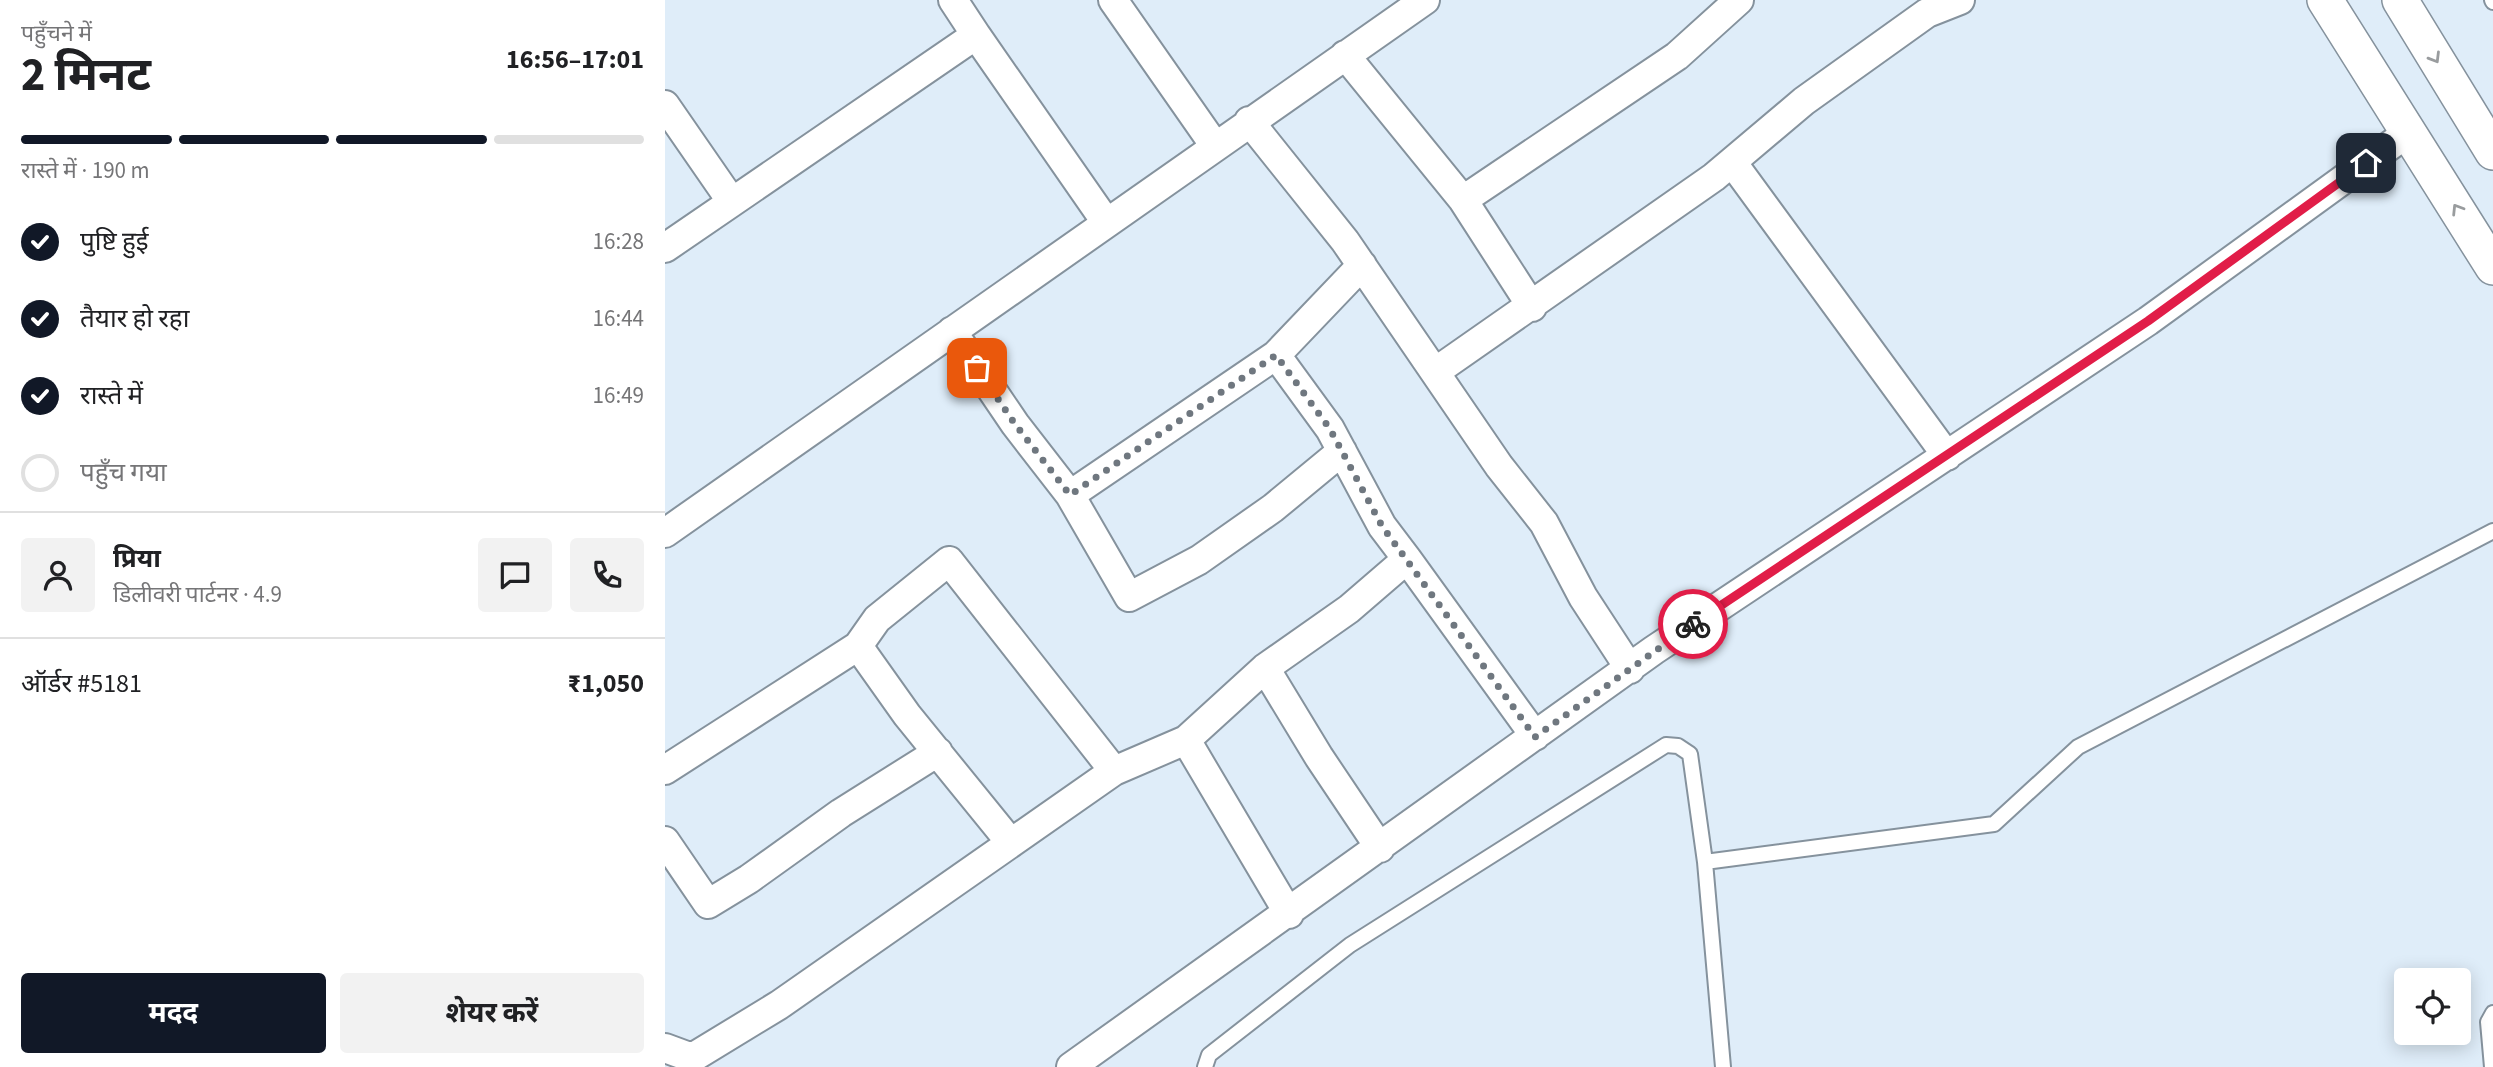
<!DOCTYPE html>
<html lang="hi">
<meta charset="utf-8">
<style>
:root{--surface:#fff;--page:#f2f2f2;--text:#202124;--muted:#757577;--line:#e0e0e0;--accent:#111827}
body{margin:0;font-family:"Source Sans 3","Noto Sans Devanagari",sans-serif;background:var(--page);color:var(--text);height:100vh;display:flex;flex-direction:column;font-size:26px;white-space:nowrap}
*{box-sizing:border-box;margin:0}
p{font-size:23px;color:var(--muted)}
.icon{flex:none;width:38px;height:38px;fill:none;stroke:currentColor;stroke-width:2;stroke-linecap:round;stroke-linejoin:round}
.map{position:relative;flex:1;overflow:hidden}
.panel{display:flex;flex-direction:column;background:var(--surface);width:665px}
.panel>*{flex:none}
.tools{position:absolute;left:1729px;top:968px;display:grid;gap:14px}
.tools a{display:grid;place-items:center;width:77px;height:77px;border-radius:7px;background:var(--surface);box-shadow:0 4px 18px #0003;font-size:35px}
.pin{position:absolute;display:grid;place-items:center;width:60px;height:60px;color:#fff;margin:-30px;border-radius:14px;box-shadow:0 4px 10px #0006}
.courier{position:absolute;display:grid;place-items:center;width:70px;height:70px;margin:-35px;border:5px solid #e11d48;border-radius:50%;background:#fff;color:#222;box-shadow:0 2px 9px #0007}
.overview em{font-style:normal;font-weight:700}
.overview div{display:flex;flex-direction:column-reverse}
.overview{display:flex;align-items:center;justify-content:space-between;height:119px;padding:0 21px}
h1{font-size:46px;font-weight:700;line-height:52px}
.bar{display:grid;grid-template-columns:repeat(4,1fr);gap:10px 7px;align-content:center;height:84px;padding:0 21px}
.bar i{height:9px;border-radius:5px;background:var(--line)}
.bar .active{background:var(--accent)}
.bar p{grid-column:span 4}
.line{display:flex;align-items:center;gap:18px;padding:0 21px;border-top:2px solid var(--line)}
.line div{flex:1}
.round{display:grid;place-items:center;flex:none;width:74px;height:74px;border-radius:7px;background:var(--page)}
ol{padding:0 21px;list-style:none}
li{display:flex;align-items:center;gap:21px;height:77px}
li p{margin-inline-start:auto}
li .icon{padding:7px;border-radius:50%;background:var(--accent);color:#fff;stroke-width:4}
li:last-child{color:var(--muted)}
li i{width:38px;height:38px;border:4px solid var(--line);border-radius:50%}
.cta{display:flex;gap:14px;margin-top:auto;padding:14px 21px}
.cta a{flex:1;height:80px;border-radius:7px;background:var(--accent);color:#fff;font-size:28px;font-weight:700;line-height:80px;text-align:center}
.cta a+a{background:var(--page);color:var(--text)}
main{display:flex;flex:1;min-height:0}
.map>svg:first-child{display:block}
.lines{fill:none;stroke-linecap:round;stroke-linejoin:round}
.service-casing{stroke:#85929d;stroke-width:18}
.minor-casing{stroke:#85929d;stroke-width:32}
.tertiary-casing{stroke:#85929d;stroke-width:38}
.service{stroke:#fff;stroke-width:14}
.minor{stroke:#fff;stroke-width:28}
.tertiary{stroke:#fff;stroke-width:35}
.oneway{stroke:#999c9e}
.done{stroke:#6f777f;stroke-width:7;stroke-dasharray:0 12.6}
.route{stroke:#e11d48;stroke-width:9}
</style>
<main>
<section class="panel">
<div class="overview"><div><h1>2 मिनट</h1><p>पहुँचने में</p></div><em>16:56–17:01</em></div>
<div class="bar"><i class="active"></i><i class="active"></i><i class="active"></i><i></i><p>रास्ते में · 190 m</p></div>
<ol>
<li><svg class="icon" aria-label="check" viewBox="0 0 24 24"><path d="M5 12l5 5 9-10"/></svg>पुष्टि हुई<p>16:28</p></li>
<li><svg class="icon" aria-label="check" viewBox="0 0 24 24"><path d="M5 12l5 5 9-10"/></svg>तैयार हो रहा<p>16:44</p></li>
<li><svg class="icon" aria-label="check" viewBox="0 0 24 24"><path d="M5 12l5 5 9-10"/></svg>रास्ते में<p>16:49</p></li>
<li><i></i>पहुँच गया</li>
</ol>
<div class="line" style="height:126px"><a class="round"><svg class="icon" aria-label="person" viewBox="0 0 24 24"><circle cx="12" cy="8" r="4"/><path d="M4 21q1-7 8-7t8 7"/></svg></a><div><b>प्रिया</b><p>डिलीवरी पार्टनर · 4.9</p></div><a class="round"><svg class="icon" aria-label="chat" viewBox="0 0 24 24"><path d="M4 5h16v11H9l-5 4z"/></svg></a><a class="round"><svg class="icon" aria-label="phone" viewBox="0 0 24 24"><path d="M5 4h4l2 5-3 2q2 4 5 5l2-3 5 2v4C11 20 4 13 5 4z"/></svg></a></div>
<div class="line" style="height:91px"><div>ऑर्डर #5181</div><b>₹1,050</b></div>
<div class="cta"><a>मदद</a><a>शेयर करें</a></div>
</section>
<div class="map">
<svg width="1828" height="1067" viewBox="0 0 1828 1067">
<rect width="100%" height="100%" fill="#dfedf9"/>
<g class="lines">
<defs>
<path id="service" d="M1827,0l1,2
M540,1067l4,-12 141,-110 316,-200 12,1 12,8 15,108
M1058,1067l-18,-205 289,-38 84,-77 415,-216
M1827,1067l-4,-45 5,-9"/>
<path id="minor" d="M288,0l23,35
M448,0l102,146
M680,55l118,145
M0,105l67,97
M584,121l96,120 154,225 45,57 39,74 47,72
M1067,162l215,294
M0,248l311,-213 130,187
M697,265l-86,90 54,74 52,97 25,33
M867,307l-69,-107 214,-144 62,-56
M287,331l63,93 55,71 59,102 70,-37 74,-52 69,-57
M770,372l279,-195 90,-76 123,-88 33,-13
M405,495l206,-140
M0,533l760,-533
M600,668l54,89 61,91
M521,740l103,174
M0,770l193,-124
M0,841l43,63 41,-25 92,-66 97,-61
M346,843l-104,-128 -49,-69 19,-27 72,-58 165,210
M0,1048l27,10 87,-53 335,-234 72,-31 79,-72 84,-59 58,-50 128,177
M406,1067l583,-417 494,-329 262,-190"/>
<path id="tertiary" d="M1660,0l168,267
M1735,0l93,152"/>
</defs>
<use href="#service" class="service-casing"/>
<use href="#minor" class="minor-casing"/>
<use href="#tertiary" class="tertiary-casing"/>
<use href="#service" class="service"/>
<use href="#minor" class="minor"/>
<use href="#tertiary" class="tertiary"/>
</g>
<defs><path id="oneway-chevron" d="M-2-3.5L2.5 0L-2 3.5" fill="none" stroke-width="1.6" stroke-linecap="round" stroke-linejoin="round" transform="scale(1.75)"/></defs>
<g class="oneway">
<use href="#oneway-chevron" transform="translate(1770 58) rotate(59)"/>
<use href="#oneway-chevron" transform="translate(1792 209) rotate(-122)"/>
</g>
<g class="lines">
<path class="done" d="M312,368l38,56 55,71 206,-140 54,74 52,97 153,211 158,-113"/>
<path class="route" d="M1028,624l455,-303 218,-158"/>
</g>
</svg>
<div class="tools">
<a><svg class="icon" aria-label="locate" viewBox="0 0 24 24"><circle cx="12" cy="12" r="6"/><path d="M12 2v4M12 18v4M2 12h4M18 12h4"/></svg></a>
</div>
<div class="pin" style="left:312px;top:368px;background:#ea580c"><svg class="icon" aria-label="bag" viewBox="0 0 24 24"><path d="M5 8h14l-1 12H6zM9 8a3 3 0 0 1 6 0"/></svg></div>
<div class="pin" style="left:1701px;top:163px;background:#1f2937"><svg class="icon" aria-label="home" viewBox="0 0 24 24"><path d="M3 11l9-7 9 7M6 9v11h12V9"/></svg></div>
<div class="courier" style="left:1028px;top:624px"><svg class="icon" aria-label="bike" viewBox="0 0 24 24"><circle cx="6" cy="16" r="4"/><circle cx="18" cy="16" r="4"/><path d="M6 16l4-8h5l3 8M10 8l3 8H6M13 5h3"/></svg></div>
</div>
</main>
